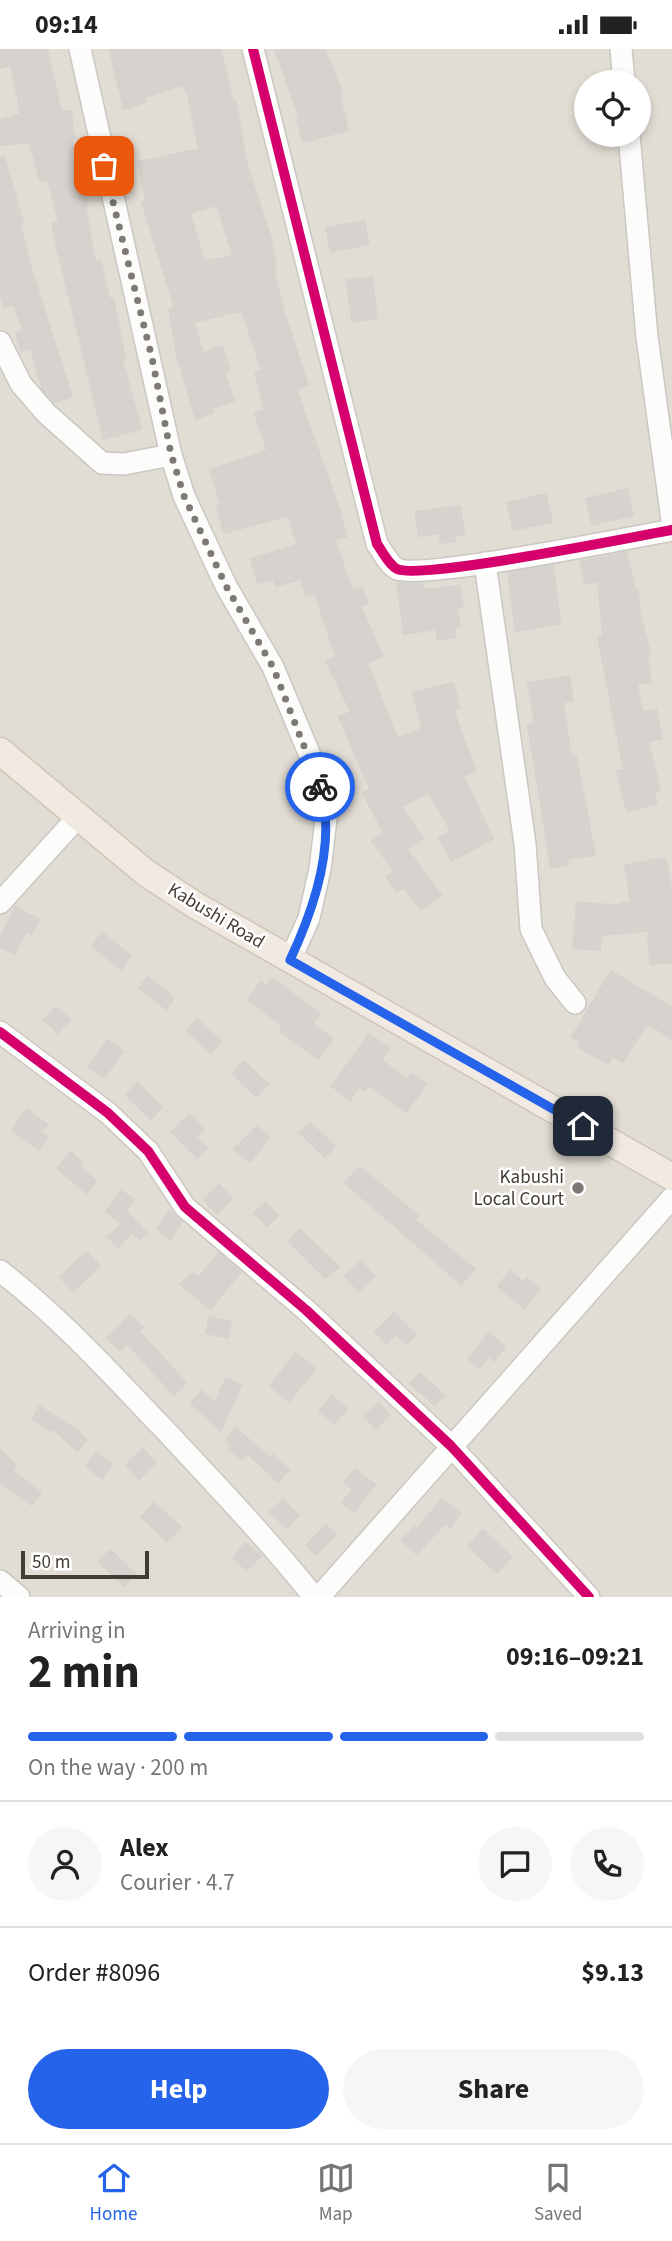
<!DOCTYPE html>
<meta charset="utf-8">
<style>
:root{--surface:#fff;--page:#f6f6f6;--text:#222;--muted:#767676;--line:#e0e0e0;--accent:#2563eb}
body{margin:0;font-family:"Source Sans 3",sans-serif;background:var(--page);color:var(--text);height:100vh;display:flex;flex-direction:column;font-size:26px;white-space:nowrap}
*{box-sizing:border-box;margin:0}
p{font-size:23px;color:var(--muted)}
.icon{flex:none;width:38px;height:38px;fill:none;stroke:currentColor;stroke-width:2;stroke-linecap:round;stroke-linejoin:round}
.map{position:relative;height:1548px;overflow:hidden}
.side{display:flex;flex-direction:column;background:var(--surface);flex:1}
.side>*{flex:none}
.controls{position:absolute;left:574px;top:21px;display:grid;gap:14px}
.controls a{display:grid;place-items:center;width:77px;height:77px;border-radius:50%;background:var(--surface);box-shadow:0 4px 10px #0003;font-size:35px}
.scale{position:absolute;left:21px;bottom:18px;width:128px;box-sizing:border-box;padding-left:7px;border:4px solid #433c34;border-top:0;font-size:19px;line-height:24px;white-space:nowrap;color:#433c34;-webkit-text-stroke:5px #fff;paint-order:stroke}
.pin{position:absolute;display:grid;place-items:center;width:60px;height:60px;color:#fff;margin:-30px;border-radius:14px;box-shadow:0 4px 10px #0006}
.courier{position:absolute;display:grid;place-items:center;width:70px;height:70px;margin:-35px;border:5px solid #2563eb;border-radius:50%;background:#fff;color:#222;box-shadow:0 2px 9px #0007}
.head em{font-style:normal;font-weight:700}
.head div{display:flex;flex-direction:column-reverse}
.head{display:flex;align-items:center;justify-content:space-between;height:119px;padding:0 28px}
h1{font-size:46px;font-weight:700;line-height:52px}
.bar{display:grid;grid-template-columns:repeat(4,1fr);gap:10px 7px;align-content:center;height:84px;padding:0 28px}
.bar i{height:9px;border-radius:5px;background:var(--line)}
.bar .selected{background:var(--accent)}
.bar p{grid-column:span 4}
.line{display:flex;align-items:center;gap:18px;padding:0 28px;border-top:2px solid var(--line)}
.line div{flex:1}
.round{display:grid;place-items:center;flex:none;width:74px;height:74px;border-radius:37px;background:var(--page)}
.cta{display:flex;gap:14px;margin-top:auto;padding:14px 28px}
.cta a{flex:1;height:80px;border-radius:42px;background:var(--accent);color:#fff;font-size:28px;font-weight:700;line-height:80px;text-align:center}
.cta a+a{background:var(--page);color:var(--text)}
.status{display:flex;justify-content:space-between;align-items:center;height:49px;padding:0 35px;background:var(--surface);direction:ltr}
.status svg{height:19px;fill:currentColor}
.tab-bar{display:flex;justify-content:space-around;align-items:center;height:98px;border-top:2px solid var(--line);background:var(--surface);font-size:19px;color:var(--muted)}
.tab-bar a{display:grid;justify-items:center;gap:4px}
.tab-bar .selected{color:var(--accent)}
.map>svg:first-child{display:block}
.residential{fill:#e2ddd4;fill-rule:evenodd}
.building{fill:#d6d2ce;stroke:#d6d2cd;stroke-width:2;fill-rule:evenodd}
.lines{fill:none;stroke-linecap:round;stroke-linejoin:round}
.minor-casing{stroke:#cac7c3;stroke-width:24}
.major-casing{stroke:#d0c6b5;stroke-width:29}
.minor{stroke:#fcfcfb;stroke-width:21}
.major{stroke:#f0eae2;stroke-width:26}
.cycleway-casing{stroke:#fff;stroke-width:15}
.cycleway{stroke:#d6006c;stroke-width:10}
.done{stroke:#7f7973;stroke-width:7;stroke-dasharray:0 12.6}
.route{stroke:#2563eb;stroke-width:9}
.poi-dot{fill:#7f7973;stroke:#fff;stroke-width:2.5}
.labels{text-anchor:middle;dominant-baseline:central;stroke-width:5;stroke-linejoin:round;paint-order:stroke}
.street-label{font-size:19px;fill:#433c34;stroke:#fff}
.poi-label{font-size:19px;fill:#433c34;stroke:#fff;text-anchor:end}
</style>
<div class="status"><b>09:14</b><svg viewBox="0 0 49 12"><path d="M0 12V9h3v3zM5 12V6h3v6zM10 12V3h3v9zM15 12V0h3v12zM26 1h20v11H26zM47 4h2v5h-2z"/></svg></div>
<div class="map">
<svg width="672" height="1548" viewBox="0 0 672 1548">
<rect width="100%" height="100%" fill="#eeebe7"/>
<path class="residential" d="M0,0h672v1548h-672zM586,33h53v53h-53z"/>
<path class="building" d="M0,0h47l14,63 10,-1 3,27h-3l17,67h-3l10,57 6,-1 8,38 4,-1 12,60 -3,1 19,70 -37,10 -47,-191 -5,-25 7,-1 -11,-43 -8,2 -10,-39 -30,3v-25l21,-6 -10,-49 -11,3z
M109,0h111l13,53h3l10,60 25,76 5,31 -3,1 10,39 25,76 -12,4 43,119 7,29 -11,2 17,52 10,-3 6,15 -8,3 23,50 -16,7 30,75 25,-9 -9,-36 40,-10 7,25 -7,2 23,61 -13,5 30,63 -42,22 -12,-23 12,-7 -22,-39 -28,15 22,31 -16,11 34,46 -20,15 -17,-23 -7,5 -11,-15 8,-6 -22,-30 12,-8 -21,-40 7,-4 -31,-72 12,-5 -25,-51 10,-4 -21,-64 -9,3 -5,-17 -25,7 -3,-7 -15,4 -7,-24 46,-14 -8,-30 -65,18 -7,-27 4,-1 -11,-35 57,-19 -12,-38 10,-3 -10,-38 7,-1 -20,-60 -48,11 9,31 19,-7 8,24 -5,2 9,29 -23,7 2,5 -17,6 -19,-63 -8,-46 6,-2 -33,-105 4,-2 -8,-39 61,-13 -11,-54 -5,-10 -38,12 1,5 -22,7zM217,156l16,51 -29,6 -14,-49z
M275,0h50l17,44 -3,1 9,36 -45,12 -6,-22 3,-1z
M4,108l19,65 -3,1 12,48 40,126 -18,5 -12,-13 -11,-41 -10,3 -5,-18 7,-2 -9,-26 -10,2 -4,-16v-133z
M364,172l5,23 -38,8 -5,-24z
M372,228l5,41 -25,4 -5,-42z
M627,440l6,26 -41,10 -6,-26z
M546,445l6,28 -39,8 -6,-27z
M460,457l4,28 -10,2 1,5 -14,2 -2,-10 -20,3 -4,-24z
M626,503l9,38h3l2,26 11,38 -4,1 4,27 -14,2 5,28 14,-3 6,30 -14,2 12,49 -6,1 3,13 -30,7 -10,-40 7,-1 -26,-133 5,-1 -5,-55 -13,3 -5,-22z
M553,516l7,59 -44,7 -8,-58z
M422,534l1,7 36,-4 4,21 -6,1 3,19 -6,1 2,9 -18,3 -2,-11 -32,5 -7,-50z
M569,627l4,25 -10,1 8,55h5l19,98 -28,4 1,6 -17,3 -23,-143 7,-1 -7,-41z
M666,809l6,35v70l-22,1 -2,-33 -46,4 -2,15 -27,-2 4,-46 44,4 -1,-3 11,-1 -6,-37z
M15,858l24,13 -8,14 -5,-3 -11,23 -15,-8v-7z
M102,884l29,23 -10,13 -29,-23z
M611,922l61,37v31l-25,-16 -24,39 -10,-6 -5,8 -30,-17 3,-5 -9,-5z
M148,928l26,21 -8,11 -27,-21z
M272,929l48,36 -7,10 20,15 -15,20 -38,-28 3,-5 -35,-27 13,-17 5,4z
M56,958l14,12 -12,14 -14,-13z
M197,970l25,23 -11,11 -25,-23z
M369,985l20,14 -8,12 27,20 4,-6 14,10 -20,28 -38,-27 -4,6 -5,-4 -9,13 -18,-14z
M108,991l15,11 -19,27 -15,-11z
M244,1012l24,23 -12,12 -23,-22z
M137,1034l25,24 -11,12 -25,-24z
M27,1060l20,16 -6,7 7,5 -9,13 -27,-20z
M190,1065l14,15 -8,8 11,11 -10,10 -25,-26z
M310,1074l25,23 -10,11 -25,-24z
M257,1078l13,10 -20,25 -16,-13z
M71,1103l12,11 -3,3 16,15 -10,12 -29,-25z
M360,1118l58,49 -3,4 60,49 -14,15 -116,-101z
M219,1136l13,14 -15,15 -13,-14z
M122,1142l12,9 -8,11 21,22 -6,6 -9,-6 -14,14 -10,-10 13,-13 -15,-13z
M265,1154l13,13 -11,10 -13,-13z
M170,1162l12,11 -12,17 -13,-10z
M300,1180l39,38 -14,11 -36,-37z
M87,1203l13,14 -27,25 -13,-14z
M219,1204l22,19 -31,37 -30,-25 12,-11 6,5z
M361,1212l13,15 -15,15 -14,-15z
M510,1222l13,11 4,-4 13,11 -16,19 -26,-22z
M394,1264l22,22 -9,9 -11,-10 -9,10 -12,-12z
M130,1266l13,12 -4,4 47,52 -12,12 -47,-52 -7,7 -13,-12z
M209,1268l22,5 -3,16 -22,-5z
M489,1284l16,14 -11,14 -5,-5 -10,12 -11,-9z
M296,1304l19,16 -26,32 -19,-15z
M420,1324l24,22 -9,10 -25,-21z
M226,1329l15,7 -20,46 -30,-28 11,-12 13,12z
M332,1347l15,13 -13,15 -15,-13z
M378,1354l11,12 -13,14 -12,-13z
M39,1357l39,25 9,9 -10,11 -25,-23 -1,3 -18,-12z
M235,1379l36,30 2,-3 16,15 -11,12 -31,-29 -5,7 -14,-12 3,-3 -5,-4z
M0,1400l16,17 -4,4 29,23 -9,12 -32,-23z
M143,1400l13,14 -17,16 -13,-14z
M96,1404l16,12 -10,13 -16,-12z
M355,1420l20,16 -21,27 -12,-9 11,-14 -9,-7z
M442,1450l18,15 -10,13 -5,-4 -28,31 -15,-13 12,-14 3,2z
M283,1451l16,15 -12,13 -17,-16z
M154,1454l27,24 -14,14 -26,-24z
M326,1476l10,10 -20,20 -10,-10z
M483,1481l29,27 -15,16 -29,-27z
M245,1494l16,13 -14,14 -14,-12z
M110,1501l25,24 -11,12 -25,-24z"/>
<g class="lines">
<defs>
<path id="minor" d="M253,0l124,495c6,8 11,20 20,25 24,11 236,-32 275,-39
M621,0l3,33
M629,86l18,202 25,183
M0,293l21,42 25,29 56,50 22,1 47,-9 -91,-406
M171,406l13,41 42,90 47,81 41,98 13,46 -7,58 -11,49 -19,42
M485,514l40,281 6,85 24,49 20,25
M0,854l77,-85
M0,983l108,81 40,38 37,56 121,103 145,136 138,151
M0,1222c61,47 112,104 165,159 51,55 102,108 149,167
M0,1532l19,16
M319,1548l353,-399"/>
<path id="major" d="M0,702l146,122 49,32 477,272"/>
</defs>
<use href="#minor" class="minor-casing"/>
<use href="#major" class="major-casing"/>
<use href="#minor" class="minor"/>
<use href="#major" class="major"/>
<defs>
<path id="cycleway" d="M253,0l124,495c6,8 11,20 20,25 24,11 236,-32 275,-39
M0,983l108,81 40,38 37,56 121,103 145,136 138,151"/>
</defs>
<use href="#cycleway" class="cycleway-casing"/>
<use href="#cycleway" class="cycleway"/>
</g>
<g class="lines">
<path class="done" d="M104,117l48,192 19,96 13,42 42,90 47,81 47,120"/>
<path class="route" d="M320,738c17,56 -6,122 -30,173l293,166"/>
</g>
<circle class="poi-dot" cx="578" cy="1139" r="7"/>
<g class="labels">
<g class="street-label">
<text transform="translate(216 867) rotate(31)">Kabushi Road</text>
</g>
<g class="poi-label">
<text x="564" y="1128">Kabushi<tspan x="564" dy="22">Local Court</tspan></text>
</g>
</g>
</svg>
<div class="controls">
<a><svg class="icon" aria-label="locate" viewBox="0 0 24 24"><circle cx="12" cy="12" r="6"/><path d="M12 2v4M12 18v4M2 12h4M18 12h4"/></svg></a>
</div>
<div class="scale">50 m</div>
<div class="pin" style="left:104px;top:117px;background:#ea580c"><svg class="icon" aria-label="bag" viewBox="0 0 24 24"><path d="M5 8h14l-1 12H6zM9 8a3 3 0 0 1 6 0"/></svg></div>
<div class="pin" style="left:583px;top:1077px;background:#1f2937"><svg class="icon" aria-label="home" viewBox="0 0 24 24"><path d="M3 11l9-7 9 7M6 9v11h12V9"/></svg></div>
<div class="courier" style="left:320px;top:738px"><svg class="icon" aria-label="bike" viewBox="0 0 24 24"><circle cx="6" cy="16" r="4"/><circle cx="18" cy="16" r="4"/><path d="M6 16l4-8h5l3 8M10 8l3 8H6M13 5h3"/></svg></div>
</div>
<section class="side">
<div class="head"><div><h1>2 min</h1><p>Arriving in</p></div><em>09:16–09:21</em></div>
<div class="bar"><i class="selected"></i><i class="selected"></i><i class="selected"></i><i></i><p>On the way · 200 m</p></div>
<div class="line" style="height:126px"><a class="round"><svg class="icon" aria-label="person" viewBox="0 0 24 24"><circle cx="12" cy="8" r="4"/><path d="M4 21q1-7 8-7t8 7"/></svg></a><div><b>Alex</b><p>Courier · 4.7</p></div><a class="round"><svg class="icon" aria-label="chat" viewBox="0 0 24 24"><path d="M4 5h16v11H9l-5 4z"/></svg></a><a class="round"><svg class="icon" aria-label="phone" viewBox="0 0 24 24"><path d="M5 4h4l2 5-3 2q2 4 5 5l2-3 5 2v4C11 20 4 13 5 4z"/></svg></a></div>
<div class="line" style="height:91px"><div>Order #8096</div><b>$9.13</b></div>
<div class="cta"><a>Help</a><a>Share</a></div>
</section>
<nav class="tab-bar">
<a class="selected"><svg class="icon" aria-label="home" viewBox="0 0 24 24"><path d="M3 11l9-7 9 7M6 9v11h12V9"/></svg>Home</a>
<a><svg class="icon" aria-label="map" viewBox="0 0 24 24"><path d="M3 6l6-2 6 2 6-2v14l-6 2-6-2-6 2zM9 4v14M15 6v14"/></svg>Map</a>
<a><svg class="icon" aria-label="saved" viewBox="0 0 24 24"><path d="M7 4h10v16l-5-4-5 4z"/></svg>Saved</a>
</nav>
